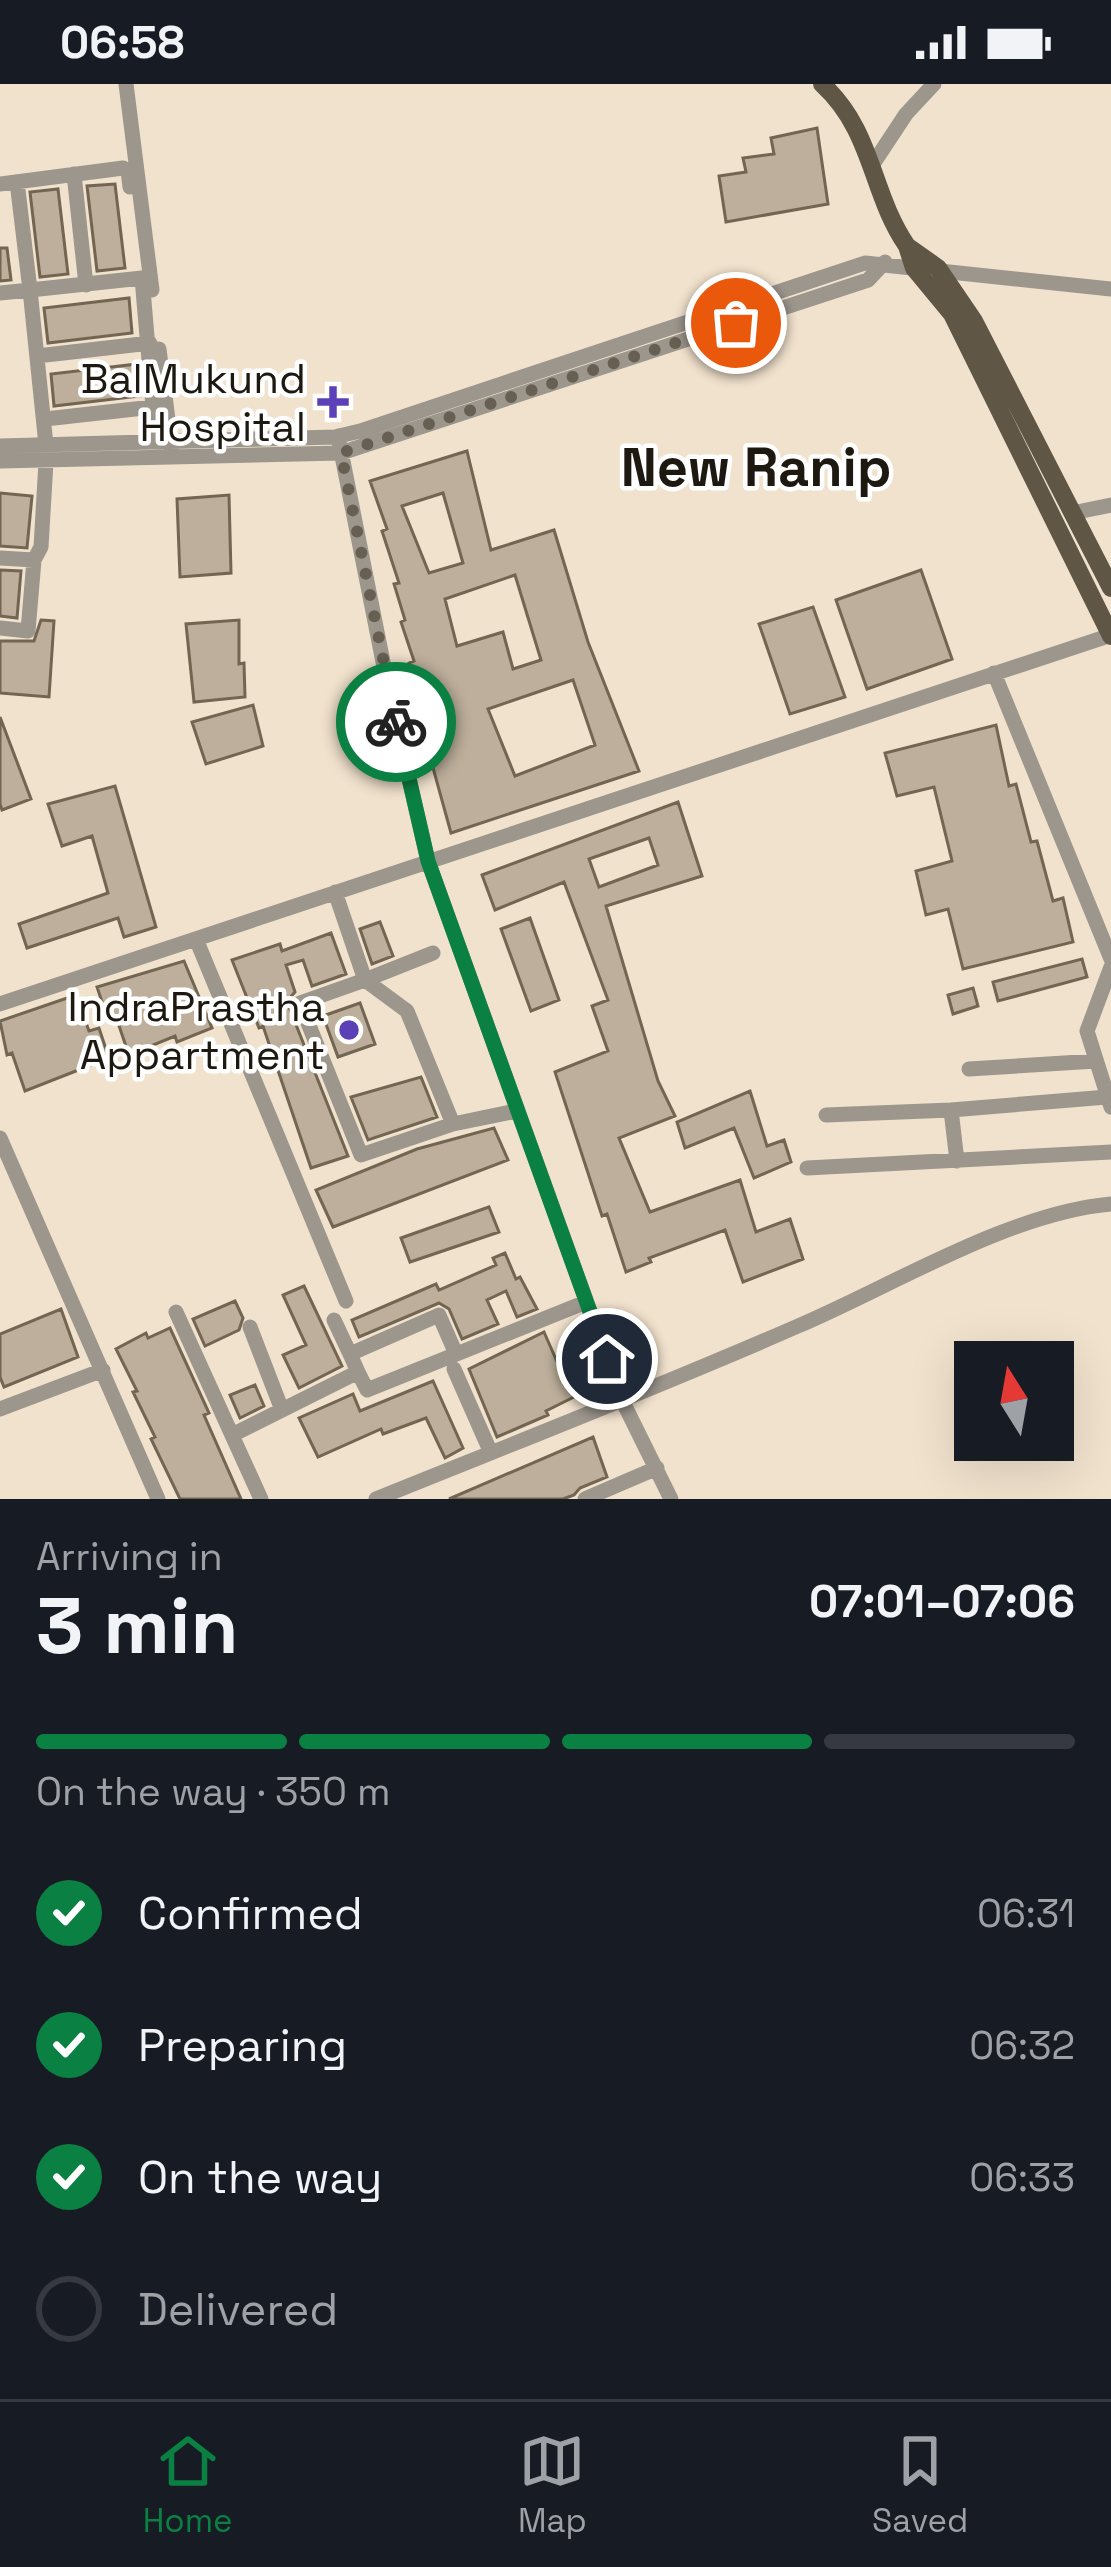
<!DOCTYPE html>
<meta charset="utf-8">
<style>
:root{--surface:#171b24;--page:#20242c;--text:#f1f3f6;--muted:#9ea1a6;--line:#363941;--accent:#0b8043}
body{margin:0;font-family:"Space Grotesk",sans-serif;background:var(--page);color:var(--text);height:100vh;display:flex;flex-direction:column;font-size:45px;white-space:nowrap}
*{box-sizing:border-box;margin:0}
p{font-size:39px;color:var(--muted)}
.icon{flex:none;width:66px;height:66px;fill:none;stroke:currentColor;stroke-width:2;stroke-linecap:round;stroke-linejoin:round}
.map{position:relative;height:1415px;overflow:hidden}
.side{display:flex;flex-direction:column;background:var(--surface);flex:1}
.side>*{flex:none}
.needle{width:78px;rotate:349deg}
.controls{position:absolute;left:954px;top:1257px;display:grid;gap:24px}
.controls a{display:grid;place-items:center;width:120px;height:120px;border-radius:0px;background:var(--surface);box-shadow:0 12px 48px #0002;font-size:60px}
.pin{position:absolute;display:grid;place-items:center;width:102px;height:102px;color:#fff;margin:-51px;border:6px solid #fff;border-radius:50%;box-shadow:0 3px 12px #0007}
.courier{position:absolute;display:grid;place-items:center;width:120px;height:120px;margin:-60px;border:9px solid #0b8043;border-radius:50%;background:#fff;color:#222;box-shadow:0 3px 15px #0007}
.overview em{font-style:normal;font-weight:600}
.overview div{display:flex;flex-direction:column-reverse}
.overview{display:flex;align-items:center;justify-content:space-between;height:204px;padding:0 36px}
h1{font-size:78px;font-weight:600;line-height:90px}
.bar{display:grid;grid-template-columns:repeat(4,1fr);gap:18px 12px;align-content:center;height:144px;padding:0 36px}
.bar i{height:15px;border-radius:9px;background:var(--line)}
.bar .current{background:var(--accent)}
.bar p{grid-column:span 4}
ol{padding:0 36px;list-style:none}
li{display:flex;align-items:center;gap:36px;height:132px}
li p{margin-inline-start:auto}
li .icon{padding:12px;border-radius:50%;background:var(--accent);color:#fff;stroke-width:4}
li:last-child{color:var(--muted)}
li i{width:66px;height:66px;border:6px solid var(--line);border-radius:50%}
.status{display:flex;justify-content:space-between;align-items:center;height:84px;padding:0 60px;background:var(--surface);direction:ltr}
.status svg{height:33px;fill:currentColor}
.tab-bar{display:flex;justify-content:space-around;align-items:center;height:168px;border-top:3px solid var(--line);background:var(--surface);font-size:33px;color:var(--muted)}
.tab-bar a{display:grid;justify-items:center;gap:6px}
.tab-bar .current{color:var(--accent)}
.map>svg:first-child{display:block}
.building{fill:#bdaf9b;stroke:#726552;stroke-width:3;fill-rule:evenodd}
.lines{fill:none;stroke-linecap:round;stroke-linejoin:round}
.minor{stroke:#9c968d;stroke-width:15}
.major{stroke:#605646;stroke-width:18}
.done{stroke:#675f52;stroke-width:12;stroke-dasharray:0 21.6}
.route{stroke:#0b8043;stroke-width:15}
.poi-dot{fill:#5b40b8;stroke:#fff;stroke-width:4.5}
.labels{text-anchor:middle;dominant-baseline:central;stroke-width:9;stroke-linejoin:round;paint-order:stroke}
.poi-label{font-size:42px;fill:#1d1810;stroke:#fff;text-anchor:end}
.district-label{font-size:54px;font-weight:bold;fill:#1d1810;stroke:#fff}
</style>
<div class="status"><b>06:58</b><svg viewBox="0 0 49 12"><path d="M0 12V9h3v3zM5 12V6h3v6zM10 12V3h3v9zM15 12V0h3v12zM26 1h20v11H26zM47 4h2v5h-2z"/></svg></div>
<div class="map">
<svg width="1111" height="1415" viewBox="0 0 1111 1415">
<rect width="100%" height="100%" fill="#f1e2cd"/>
<path class="building" d="M817,44l11,76 -102,18 -7,-46 27,-4 -3,-14 31,-4 -3,-16z
M115,100l10,84 -28,3 -10,-85z
M58,105l10,85 -28,3 -10,-85z
M0,164h7l4,32 -11,1z
M129,214l3,35 -84,10 -4,-35z
M137,280l3,32 -86,10 -3,-32z
M467,367l24,99 63,-20 34,112 51,129 -188,62 -24,-87 8,-3 -26,-80 5,-2 -13,-39 4,-2 -11,-36 5,-1 -17,-52 5,-2 -17,-48zM443,409l20,70 -34,10 -27,-67zM515,491l26,85 -28,9 -10,-37 -46,14 -12,-47zM573,596l22,65 -80,31 -27,-67z
M0,409l32,3 -5,52 -27,-2z
M229,411l2,78 -51,4 -3,-78z
M0,486l21,1 -4,47 -17,-2z
M921,486l31,89 -85,30 -31,-89z
M813,523l32,90 -55,17 -31,-90z
M41,536l13,1 -5,76 -49,-4v-52h34z
M239,536v44l5,-1 1,34 -51,5 -8,-78z
M253,621l10,41 -57,18 -14,-42z
M0,633l31,82 -29,11 -2,-6z
M996,641l13,61 7,-2 15,58 6,-1 16,60 10,-3 10,44 -110,27 -15,-60 -22,6 -10,-44 36,-10 -18,-74 -37,9 -12,-43z
M115,702l41,141 -32,10 -6,-19 -91,30 -8,-24 89,-31 -16,-57 -30,10 -14,-42z
M678,718l24,74 -96,30 52,175 17,35 -56,22 31,74 90,-32 16,52 34,-13 13,40 -60,23 -18,-52 -76,28 2,4 -25,10 -19,-58 -5,2 -47,-144 53,-21 -16,-45 16,-6 -44,-118 -69,28 -13,-35zM649,754l9,27 -59,22 -10,-28z
M530,834l29,82 -28,11 -30,-82z
M380,838l13,34 -21,8 -12,-35z
M331,849l15,41 -34,12 -9,-26 -17,5 9,27 -7,8 1,7 59,149 -37,12 -48,-142 -4,2 -27,-68 48,-16 2,7z
M1082,875l5,18 -89,24 -5,-19z
M184,877l28,67 -35,14 -2,-6 -46,19 -13,-38 -8,3 -11,-33z
M973,904l5,18 -25,8 -5,-19z
M76,911l13,36 10,-3 10,30 -84,33 -13,-38 -5,2 -7,-34z
M360,919l15,41 -37,13 -15,-41z
M421,993l16,40 -69,23 -17,-43z
M750,1007l17,55 17,-6 7,22 -37,16 -20,-50 -49,20 -8,-26z
M494,1044l14,32 -175,67 -17,-37 101,-41z
M489,1123l10,25 -89,30 -9,-24z
M505,1169l11,26 4,-2 17,32 -20,8 -11,-26 -19,9 11,24 -36,15 -13,-30 -10,-6 -80,34 -7,-17 84,-36 3,6 57,-25 -3,-7z
M304,1202l38,80 -43,22 -16,-33 23,-10 -23,-50z
M235,1217l8,17 -4,12 -34,16 -12,-27z
M61,1225l17,48 -74,30 -4,-10v-43z
M170,1244l39,85 -5,2 37,84h-61l-29,-60 4,-2 -22,-45 4,-1 -21,-42 30,-16 2,5z
M544,1248l18,41 23,-11 13,27 -19,9 -1,-3 -32,16 2,4 -51,22 -28,-68z
M433,1297l30,67 -18,10 -19,-40 -43,16 -2,-5 -63,28 -19,-39 54,-24 7,17z
M255,1301l9,21 -24,12 -10,-23z
M593,1353l14,40 -27,11 -6,7 -11,4h-114z"/>
<g class="lines">
<path class="minor" d="M126,0l26,206
M873,80l33,-50 28,-30
M74,90l12,111
M0,100l123,-16 5,3 2,16
M0,209l30,-3 -13,-108
M159,265l13,102
M37,272l113,-13
M45,335l108,-12
M338,352l51,256 39,169 194,539 49,99
M46,361l-16,-155 112,-12 14,164
M0,362l335,-9 25,-6 505,-168 246,26
M0,377l341,-8 527,-173 17,-18
M1072,429l39,-8
M0,474l34,2
M0,544l28,3 6,-71 7,-13 5,-85
M994,589l117,286
M335,808l30,88 -65,23 61,152 92,-31 -46,-113 -42,-31
M196,855l150,362
M1111,883l-24,64 24,76
M365,896l68,-27
M0,920l1111,-369
M969,985l127,-8
M826,1031l125,-5
M453,1040l63,-13
M0,1054l158,361
M957,1077l-6,-51 156,-13
M807,1084l304,-16
M176,1228l85,187
M334,1236l16,34
M250,1243l32,83
M454,1285l37,84
M358,1288l9,18 219,-88
M0,1325l103,-39
M232,1351l126,-63 -8,-18 89,-39 17,39
M376,1415c141,-57 283,-112 422,-173 94,-40 211,-113 313,-122
M585,1415l72,-31"/>
<path class="major" d="M822,0c52,48 48,108 85,162
M1111,504l-137,-267 -36,-53 -31,-22 7,22 38,46 159,322"/>
</g>
<g class="lines">
<path class="done" d="M396,638l-55,-269 395,-130"/>
<path class="route" d="M396,638l32,139 179,498"/>
</g>
<g class="poi-dot">
<path d="M327 300h12v12h12v12h-12v12h-12v-12h-12v-12h12z"/>
<circle cx="349" cy="946" r="12"/>
</g>
<g class="labels">
<g class="poi-label">
<text x="306" y="294">BalMukund<tspan x="306" dy="48">Hospital</tspan></text>
<text x="325" y="922">IndraPrastha<tspan x="325" dy="48">Appartment</tspan></text>
</g>
<g class="district-label">
<text x="756" y="383">New Ranip</text>
</g>
</g>
</svg>
<div class="controls">
<a><svg class="needle" viewBox="-14 -14 28 28"><path d="M0-13l5 13h-10z" fill="#e53935"/><path d="M0 13l5-13h-10z" fill="#9ea1a6"/></svg></a>
</div>
<div class="pin" style="left:736px;top:239px;background:#ea580c"><svg class="icon" aria-label="bag" viewBox="0 0 24 24"><path d="M5 8h14l-1 12H6zM9 8a3 3 0 0 1 6 0"/></svg></div>
<div class="pin" style="left:607px;top:1275px;background:#1f2937"><svg class="icon" aria-label="home" viewBox="0 0 24 24"><path d="M3 11l9-7 9 7M6 9v11h12V9"/></svg></div>
<div class="courier" style="left:396px;top:638px"><svg class="icon" aria-label="bike" viewBox="0 0 24 24"><circle cx="6" cy="16" r="4"/><circle cx="18" cy="16" r="4"/><path d="M6 16l4-8h5l3 8M10 8l3 8H6M13 5h3"/></svg></div>
</div>
<section class="side">
<div class="overview"><div><h1>3 min</h1><p>Arriving in</p></div><em>07:01–07:06</em></div>
<div class="bar"><i class="current"></i><i class="current"></i><i class="current"></i><i></i><p>On the way · 350 m</p></div>
<ol>
<li><svg class="icon" aria-label="check" viewBox="0 0 24 24"><path d="M5 12l5 5 9-10"/></svg>Confirmed<p>06:31</p></li>
<li><svg class="icon" aria-label="check" viewBox="0 0 24 24"><path d="M5 12l5 5 9-10"/></svg>Preparing<p>06:32</p></li>
<li><svg class="icon" aria-label="check" viewBox="0 0 24 24"><path d="M5 12l5 5 9-10"/></svg>On the way<p>06:33</p></li>
<li><i></i>Delivered</li>
</ol>
</section>
<nav class="tab-bar">
<a class="current"><svg class="icon" aria-label="home" viewBox="0 0 24 24"><path d="M3 11l9-7 9 7M6 9v11h12V9"/></svg>Home</a>
<a><svg class="icon" aria-label="map" viewBox="0 0 24 24"><path d="M3 6l6-2 6 2 6-2v14l-6 2-6-2-6 2zM9 4v14M15 6v14"/></svg>Map</a>
<a><svg class="icon" aria-label="saved" viewBox="0 0 24 24"><path d="M7 4h10v16l-5-4-5 4z"/></svg>Saved</a>
</nav>
